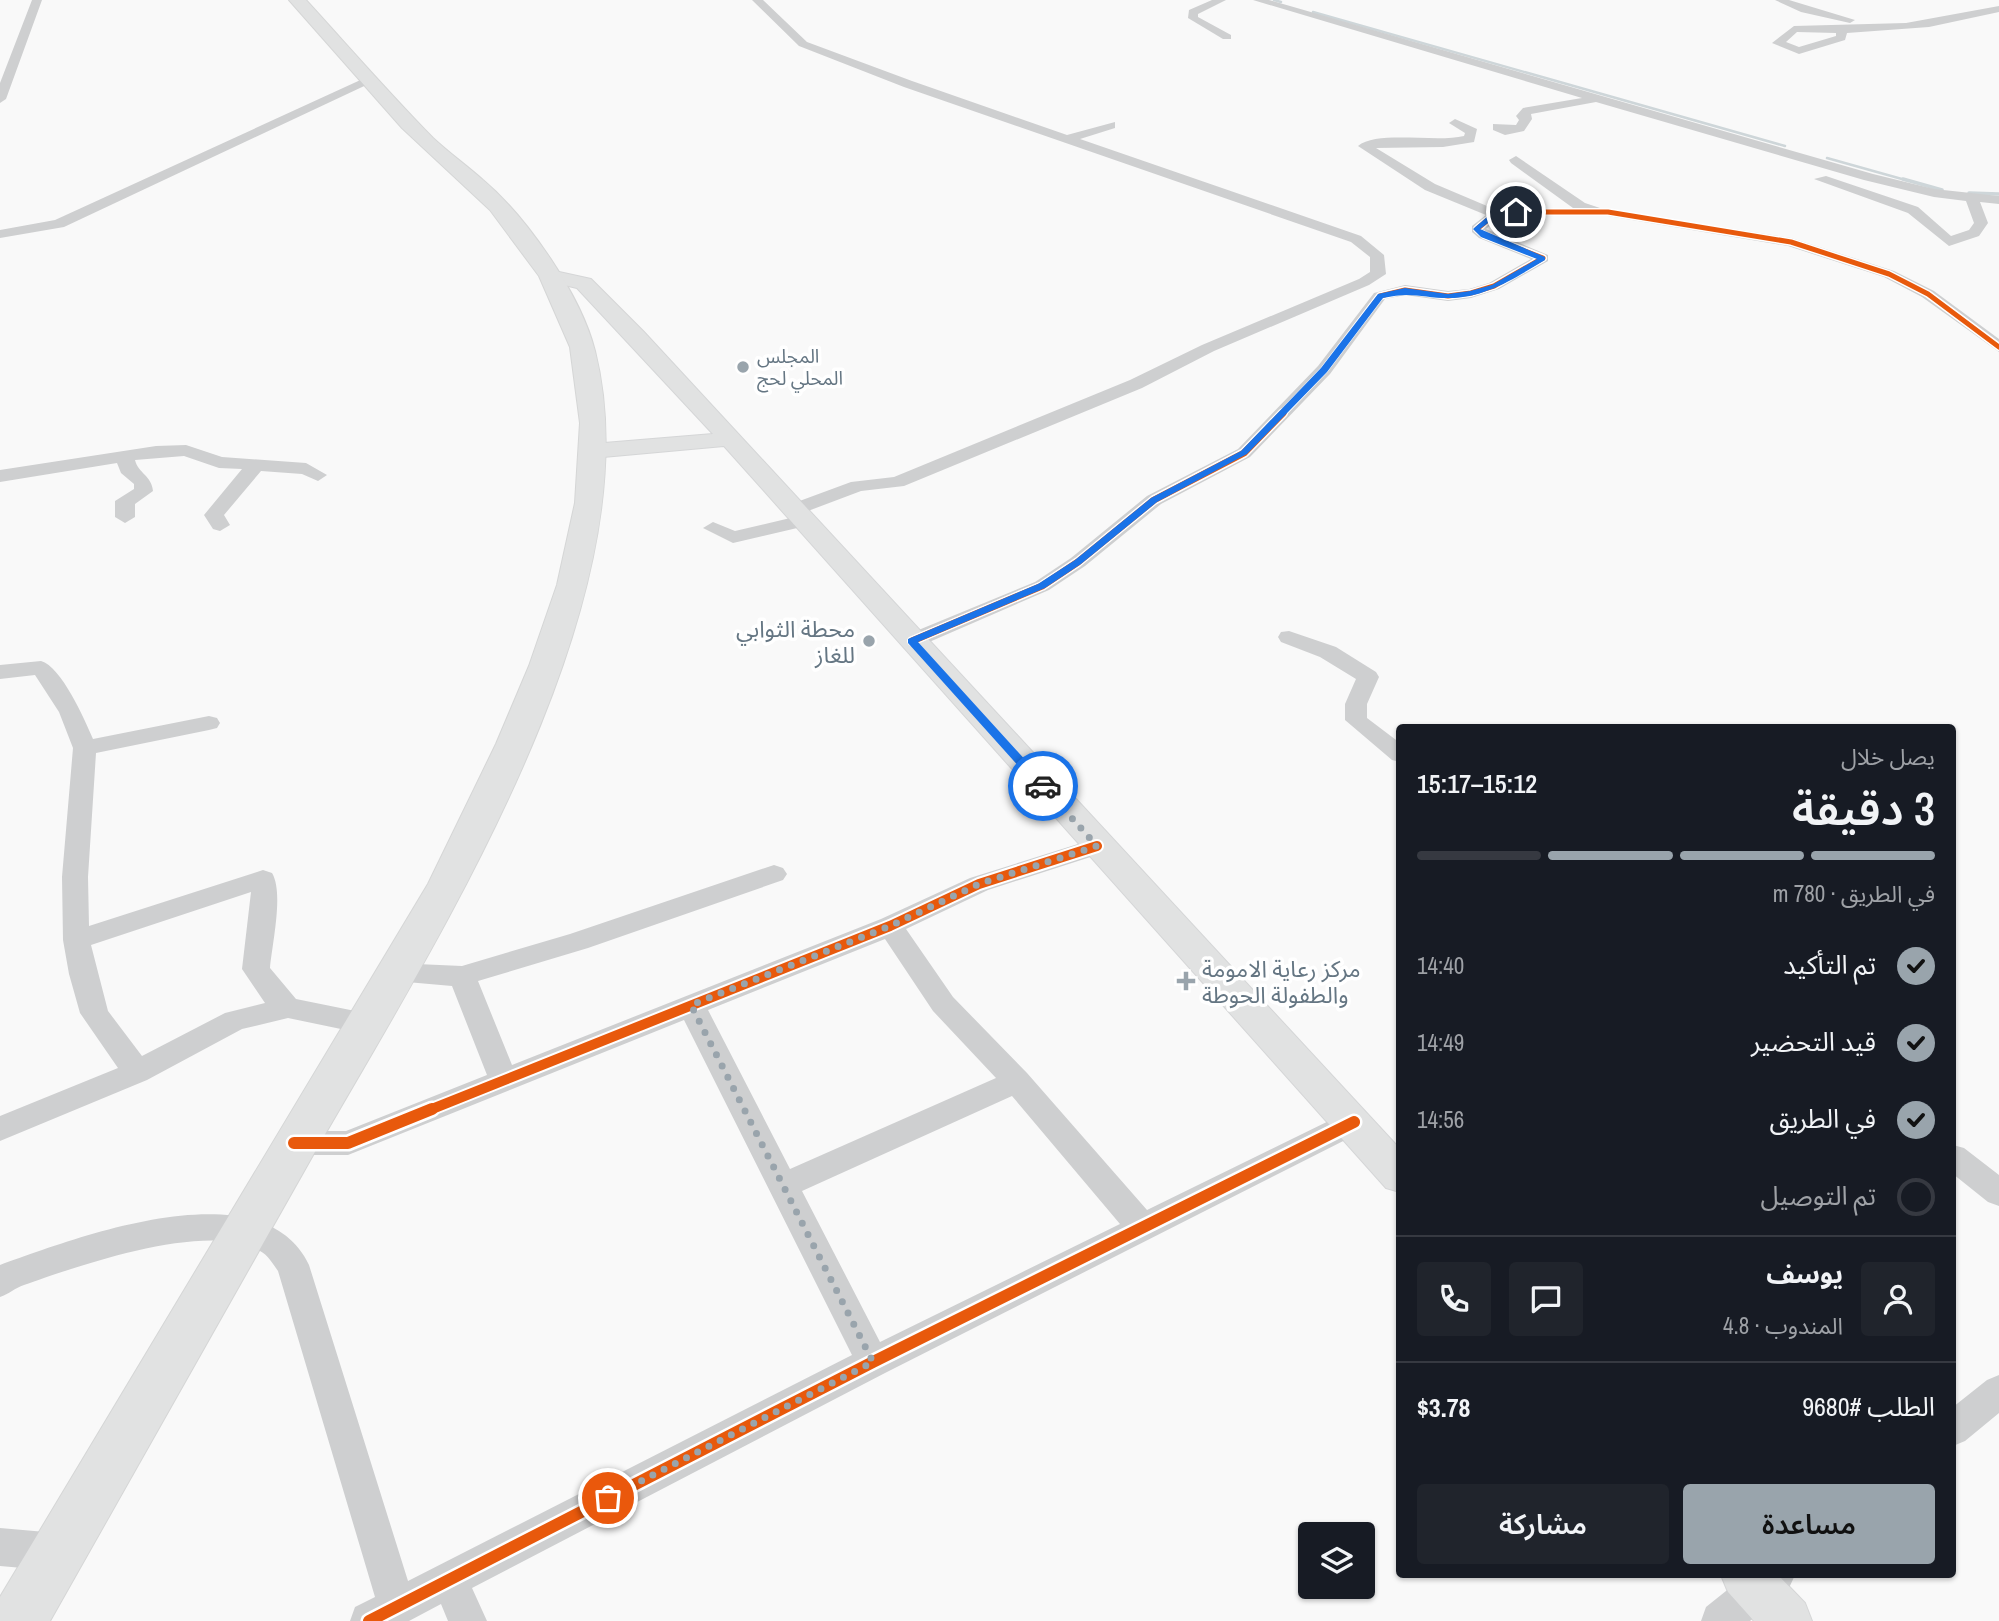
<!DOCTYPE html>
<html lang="ar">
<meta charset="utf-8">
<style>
:root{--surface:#171b24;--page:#20242c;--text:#f1f3f6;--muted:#9ea1a6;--line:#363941;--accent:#99a4ac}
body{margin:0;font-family:"Archivo Narrow","Noto Sans Arabic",sans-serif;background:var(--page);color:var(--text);direction:rtl;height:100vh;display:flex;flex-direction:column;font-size:26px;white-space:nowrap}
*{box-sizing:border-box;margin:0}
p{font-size:23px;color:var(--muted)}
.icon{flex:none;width:38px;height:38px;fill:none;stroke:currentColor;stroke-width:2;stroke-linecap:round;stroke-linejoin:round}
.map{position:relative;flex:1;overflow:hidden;direction:ltr}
.panel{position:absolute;left:1396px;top:724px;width:560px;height:854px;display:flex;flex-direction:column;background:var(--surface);border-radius:7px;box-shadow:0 2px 5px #0004;direction:rtl}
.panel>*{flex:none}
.fabs{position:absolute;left:1298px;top:1522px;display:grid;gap:14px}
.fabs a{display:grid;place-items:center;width:77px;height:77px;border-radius:7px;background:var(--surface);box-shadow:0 2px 5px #0004;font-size:35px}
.pin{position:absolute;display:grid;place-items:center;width:60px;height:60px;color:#fff;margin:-30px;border:4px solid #fff;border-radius:50%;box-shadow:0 2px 7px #0007}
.courier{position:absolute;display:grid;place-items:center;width:70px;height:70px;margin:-35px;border:5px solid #1a73e8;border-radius:50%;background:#fff;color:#222;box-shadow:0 2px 9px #0007}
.overview em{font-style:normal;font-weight:600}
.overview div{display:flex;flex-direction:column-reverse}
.overview{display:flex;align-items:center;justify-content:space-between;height:119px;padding:0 21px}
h1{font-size:46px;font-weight:600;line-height:52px}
.bar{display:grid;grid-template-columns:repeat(4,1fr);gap:10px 7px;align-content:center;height:84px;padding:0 21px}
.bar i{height:9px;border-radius:5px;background:var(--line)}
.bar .current{background:var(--accent)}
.bar p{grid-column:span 4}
.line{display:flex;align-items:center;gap:18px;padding:0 21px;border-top:2px solid var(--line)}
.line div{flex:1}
.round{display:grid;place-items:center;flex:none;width:74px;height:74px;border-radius:7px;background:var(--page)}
ol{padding:0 21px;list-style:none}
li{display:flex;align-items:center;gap:21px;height:77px}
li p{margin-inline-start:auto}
li .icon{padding:7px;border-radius:50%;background:var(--accent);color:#111;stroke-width:4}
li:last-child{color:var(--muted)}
li i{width:38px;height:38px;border:4px solid var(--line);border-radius:50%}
.primary-button{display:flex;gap:14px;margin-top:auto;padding:14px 21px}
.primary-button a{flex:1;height:80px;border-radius:7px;background:var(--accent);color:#111;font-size:28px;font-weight:600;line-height:80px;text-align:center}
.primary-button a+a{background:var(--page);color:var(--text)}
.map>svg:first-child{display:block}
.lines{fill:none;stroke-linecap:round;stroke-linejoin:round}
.stream-far1{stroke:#ced6d9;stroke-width:2.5}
.stream{stroke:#ced6d9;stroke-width:3.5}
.major-casing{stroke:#d5d6d7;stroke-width:2}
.highway-casing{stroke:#d5d6d6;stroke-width:2}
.minor{fill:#cecfd0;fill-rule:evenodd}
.major{fill:#e1e2e2;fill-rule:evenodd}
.highway{fill:#e1e2e2;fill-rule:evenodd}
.cycleway-far3-casing{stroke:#fff;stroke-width:8}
.cycleway-far2-casing{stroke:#fff;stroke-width:10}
.cycleway-far1-casing{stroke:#fff;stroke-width:14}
.cycleway-casing{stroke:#fff;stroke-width:17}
.cycleway-far3{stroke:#e8590c;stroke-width:5}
.cycleway-far2{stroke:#e8590c;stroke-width:7}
.cycleway-far1{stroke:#e8590c;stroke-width:10}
.cycleway{stroke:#e8590c;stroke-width:12}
.route{fill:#1a73e8}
.done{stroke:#99a4ac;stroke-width:7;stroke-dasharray:0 12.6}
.poi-dot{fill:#99a4ac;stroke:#fff;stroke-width:2.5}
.labels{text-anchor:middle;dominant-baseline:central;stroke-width:7;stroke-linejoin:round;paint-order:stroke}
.far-poi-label{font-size:19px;fill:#657683;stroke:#fff;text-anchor:start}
.poi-label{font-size:23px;fill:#657683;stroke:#fff;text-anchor:end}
</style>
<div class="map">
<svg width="1999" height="1621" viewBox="0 0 1999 1621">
<rect width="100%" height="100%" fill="#f9f9f9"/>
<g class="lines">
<path class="stream-far1" d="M1274,0l7,2
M1313,12l472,134
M1827,158l82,23"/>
<path class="stream" d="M1903,179l39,11
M1969,193l30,1"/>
<defs>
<path id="major" d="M550,270l41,9 53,53 756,817v43l-14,-4 -662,-742 -132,12 -8,-2 -4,-5 4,-5 8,-2 121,-10 -136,-146 -34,-8 -3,-4z
M1721,1575h57l27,28 7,18h-58l-26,-29z"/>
<path id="highway" d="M289,0h17c42,46 83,93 127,138 16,15 33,27 50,42 44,37 98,115 112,171 63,251 -166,600 -287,813 -86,152 -172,305 -258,457h-50v-24l428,-713 68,-140 33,-78 28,-81 18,-82 5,-80 -10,-76 -31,-71 -49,-66 -88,-82z"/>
</defs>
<use href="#major" class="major-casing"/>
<use href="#highway" class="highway-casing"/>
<path class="minor" d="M32,0h10l-36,99 -6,4v-20z
M752,0h11l44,42 105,39 155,54 48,-13v6l-35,11 281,97 23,19 2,19 -17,11 -155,66 -72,37 -238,98 -43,5 -61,23h-14l-3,-4 3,-4 65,-24 43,-5 236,-97 72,-35 157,-66 11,-7v-15l-19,-15 -447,-155 -105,-41z
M1212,0h14l-28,14v3l33,18v4h-8l-35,-21 1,-8z
M1253,0h16l604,174 61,15 65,7v8l-19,-2 8,21 -9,13 -30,10 -41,-33 -94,-34 12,-3 92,31 33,29 18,-6 5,-7 -8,-22 -32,-4 -70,-17 -268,-78 -65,12 1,5 -8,12 -19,4 -12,-5v-6l23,1 3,-5 -3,-4 7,-8 59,-10z
M1775,0h14l66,20 -5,3 -49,-11z
M1999,6v6l-70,15 -82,6 -2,7 -46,14 -27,-11 22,-17 112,-3zM1797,32l39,1v3l-37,11 -13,-5z
M367,77l10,3 -313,147 -64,11v-8l55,-10z
M1455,119l22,10 -3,13 -31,5 -67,1 59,36 52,22 16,5 70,-3 -62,-45 -2,-3 7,-4 69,47 15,5 191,30 103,33 40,20 65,48v13l-77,-55 -38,-20 -96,-31 -180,-30h-92l-21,5 -9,8 62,26v6l-49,28 -28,9 -23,3 -43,-6 -20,4 -55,75 -80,83 -89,47 -76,62 -36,24 -129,56h-16l-3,-5 3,-5 131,-54 36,-24 76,-62 91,-47 80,-83 56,-73 31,-8 43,6 21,-2 20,-6 42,-24 -52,-21 -7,-6v-6l14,-11 -61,-25 -67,-44c19,-16 78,-3 106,-10l1,-3 -16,-10z
M186,445l36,12 84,6 21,12 -9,6 -16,-7 -41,-3 -37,44 6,10 -10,6 -7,-2 -9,-14 38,-46 -23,-1 -35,-12 -49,4c3,13 17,16 18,31l-18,13v13l-10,6 -10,-6v-16l19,-12v-5l-13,-11 -4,-10 -117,19v-12l156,-24z
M803,515l7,2 3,4 -3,4 -77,18 -30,-15 10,-6 22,9z
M1289,631l47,16 40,25 3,5 -12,27v14l33,25v19l-8,-2 -47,-40v-16l11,-25 -36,-22 -39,-15 -3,-5 3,-5z
M41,661c20,5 44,59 52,78l116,-23 8,2 3,5 -3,5 -8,2 -113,23 -8,124 1,49 165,-53 9,-3 9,3c12,20 0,71 -2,95l26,31 79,16 4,8 -4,8 -10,3 -77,-16 -46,11 -95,51 -147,61v-25l118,-48 -38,-55 -11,-39 -6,-34 -1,-63 11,-129 -14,-36 -24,-37 -35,4v-14zM251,892l-9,77 23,34 -40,10 -83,43 -34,-45 -17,-66z
M1097,838l9,2 4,6 -4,6 -118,38 -82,39 47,68 74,76 120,137 196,-96 11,-4 11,4 4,8 -4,8 -480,243 -413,215 15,33h-39l-7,-17 -32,17h-59l5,-14 20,-10 -97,-326c-5,-7 -10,-16 -18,-20 -51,-31 -182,15 -236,34 -9,3 -15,9 -24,12v-32c76,-27 262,-99 309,0l99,316 444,-226 -168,-335 -336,135h-54l-11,-3 -4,-9 4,-9 11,-3h52l141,-56 -35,-89 -68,-6 -4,-7 4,-7 10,-3 68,3 108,-32 195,-66 9,-3 9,3 4,6 -4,6 -195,68 -110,33 34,84 369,-146 89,-41zM885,939l48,72 63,67 -206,91 -82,-159zM1012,1096l108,128 -240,118 -78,-151z
M1953,1145l11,3 35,27v31l-11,-4 -35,-28z
M1999,1375v38l-34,28 -12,5v-39l34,-27z
M0,1528l57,5 13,6 6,13 -6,13 -13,6 -57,-5z
M1746,1575h49l-6,13 -39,33h-49l5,-14z"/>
<use href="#major" class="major"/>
<use href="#highway" class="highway"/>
<defs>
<path id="cycleway-far3" d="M1281,415l43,-45 56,-74 25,-6 43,6 23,-3 23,-7 49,-28 -59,-23 -7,-6 13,-11 26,-6h92l183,30 98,32 39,20 71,53"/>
<path id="cycleway-far2" d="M912,641l130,-55 36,-24 76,-62 90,-47 39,-40"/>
<path id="cycleway-far1" d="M427,1111l463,-185 89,-42 118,-38"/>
<path id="cycleway" d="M294,1143h54l84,-34
M369,1621l504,-259 481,-240"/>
</defs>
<use href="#cycleway-far3" class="cycleway-far3-casing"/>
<use href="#cycleway-far2" class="cycleway-far2-casing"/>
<use href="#cycleway-far1" class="cycleway-far1-casing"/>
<use href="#cycleway" class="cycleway-casing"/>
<use href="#cycleway-far3" class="cycleway-far3"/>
<use href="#cycleway-far2" class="cycleway-far2"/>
<use href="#cycleway-far1" class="cycleway-far1"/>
<use href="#cycleway" class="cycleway"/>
</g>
<path class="route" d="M1519,211v2l-27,7 -12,9 65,28v3c-30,18 -60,38 -96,38 -26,0 -38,-7 -66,0l-56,74 -80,82 -90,48 -76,62 -36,24 -127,54 131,144 -10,3 -131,-146v-4l130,-55 37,-24 76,-62 90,-47 80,-83 57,-74 27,-6 43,6 22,-3 22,-6 45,-26 -56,-22 -8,-8 14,-12z"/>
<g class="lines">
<path class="done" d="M608,1498l265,-136 -182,-357 199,-79 89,-42 118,-38 -54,-60"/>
</g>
<g class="poi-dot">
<circle cx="743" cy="367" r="7"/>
<circle cx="869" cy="641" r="7"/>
<path d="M1182.5 970.5h7v7h7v7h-7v7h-7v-7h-7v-7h7z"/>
</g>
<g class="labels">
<g class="far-poi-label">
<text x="757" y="356">المجلس<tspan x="757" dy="22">المحلي لحج</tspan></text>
</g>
<g class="poi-label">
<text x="855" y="628">محطة الثوابي<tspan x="855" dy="26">للغاز</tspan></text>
<text x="1202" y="968" text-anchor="start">مركز رعاية الامومة<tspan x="1202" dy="26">والطفولة الحوطة</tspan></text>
</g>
</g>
</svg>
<div class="fabs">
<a><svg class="icon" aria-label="layers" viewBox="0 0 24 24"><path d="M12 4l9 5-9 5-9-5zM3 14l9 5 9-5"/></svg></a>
</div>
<div class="pin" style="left:608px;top:1498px;background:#ea580c"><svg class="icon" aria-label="bag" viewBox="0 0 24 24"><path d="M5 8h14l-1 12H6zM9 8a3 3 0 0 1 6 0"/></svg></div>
<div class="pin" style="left:1516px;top:212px;background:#1f2937"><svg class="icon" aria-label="home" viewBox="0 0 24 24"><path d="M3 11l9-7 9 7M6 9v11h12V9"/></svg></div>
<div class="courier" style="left:1043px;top:786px"><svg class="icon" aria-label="car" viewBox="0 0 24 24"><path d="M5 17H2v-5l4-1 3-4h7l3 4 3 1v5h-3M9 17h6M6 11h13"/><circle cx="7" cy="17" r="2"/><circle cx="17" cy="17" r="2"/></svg></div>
<section class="panel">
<div class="overview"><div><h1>3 دقيقة</h1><p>يصل خلال</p></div><em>15:12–15:17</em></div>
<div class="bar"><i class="current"></i><i class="current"></i><i class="current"></i><i></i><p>في الطريق · 780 m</p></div>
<ol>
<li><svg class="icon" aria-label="check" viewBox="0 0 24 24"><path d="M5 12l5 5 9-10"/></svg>تم التأكيد<p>14:40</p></li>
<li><svg class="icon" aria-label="check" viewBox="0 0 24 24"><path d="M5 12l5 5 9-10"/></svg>قيد التحضير<p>14:49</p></li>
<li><svg class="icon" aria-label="check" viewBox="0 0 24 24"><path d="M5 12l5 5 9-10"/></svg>في الطريق<p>14:56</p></li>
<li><i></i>تم التوصيل</li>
</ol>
<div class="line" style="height:126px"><a class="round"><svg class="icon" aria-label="person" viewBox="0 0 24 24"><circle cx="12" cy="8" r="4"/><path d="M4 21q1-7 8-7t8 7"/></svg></a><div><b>يوسف</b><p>المندوب · 4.8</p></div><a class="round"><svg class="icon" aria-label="chat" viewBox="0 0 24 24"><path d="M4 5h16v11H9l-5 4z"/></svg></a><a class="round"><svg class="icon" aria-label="phone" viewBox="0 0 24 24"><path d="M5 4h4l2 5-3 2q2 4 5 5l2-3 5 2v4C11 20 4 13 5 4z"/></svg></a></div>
<div class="line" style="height:91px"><div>الطلب #9680</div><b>$3.78</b></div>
<div class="primary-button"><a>مساعدة</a><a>مشاركة</a></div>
</section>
</div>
